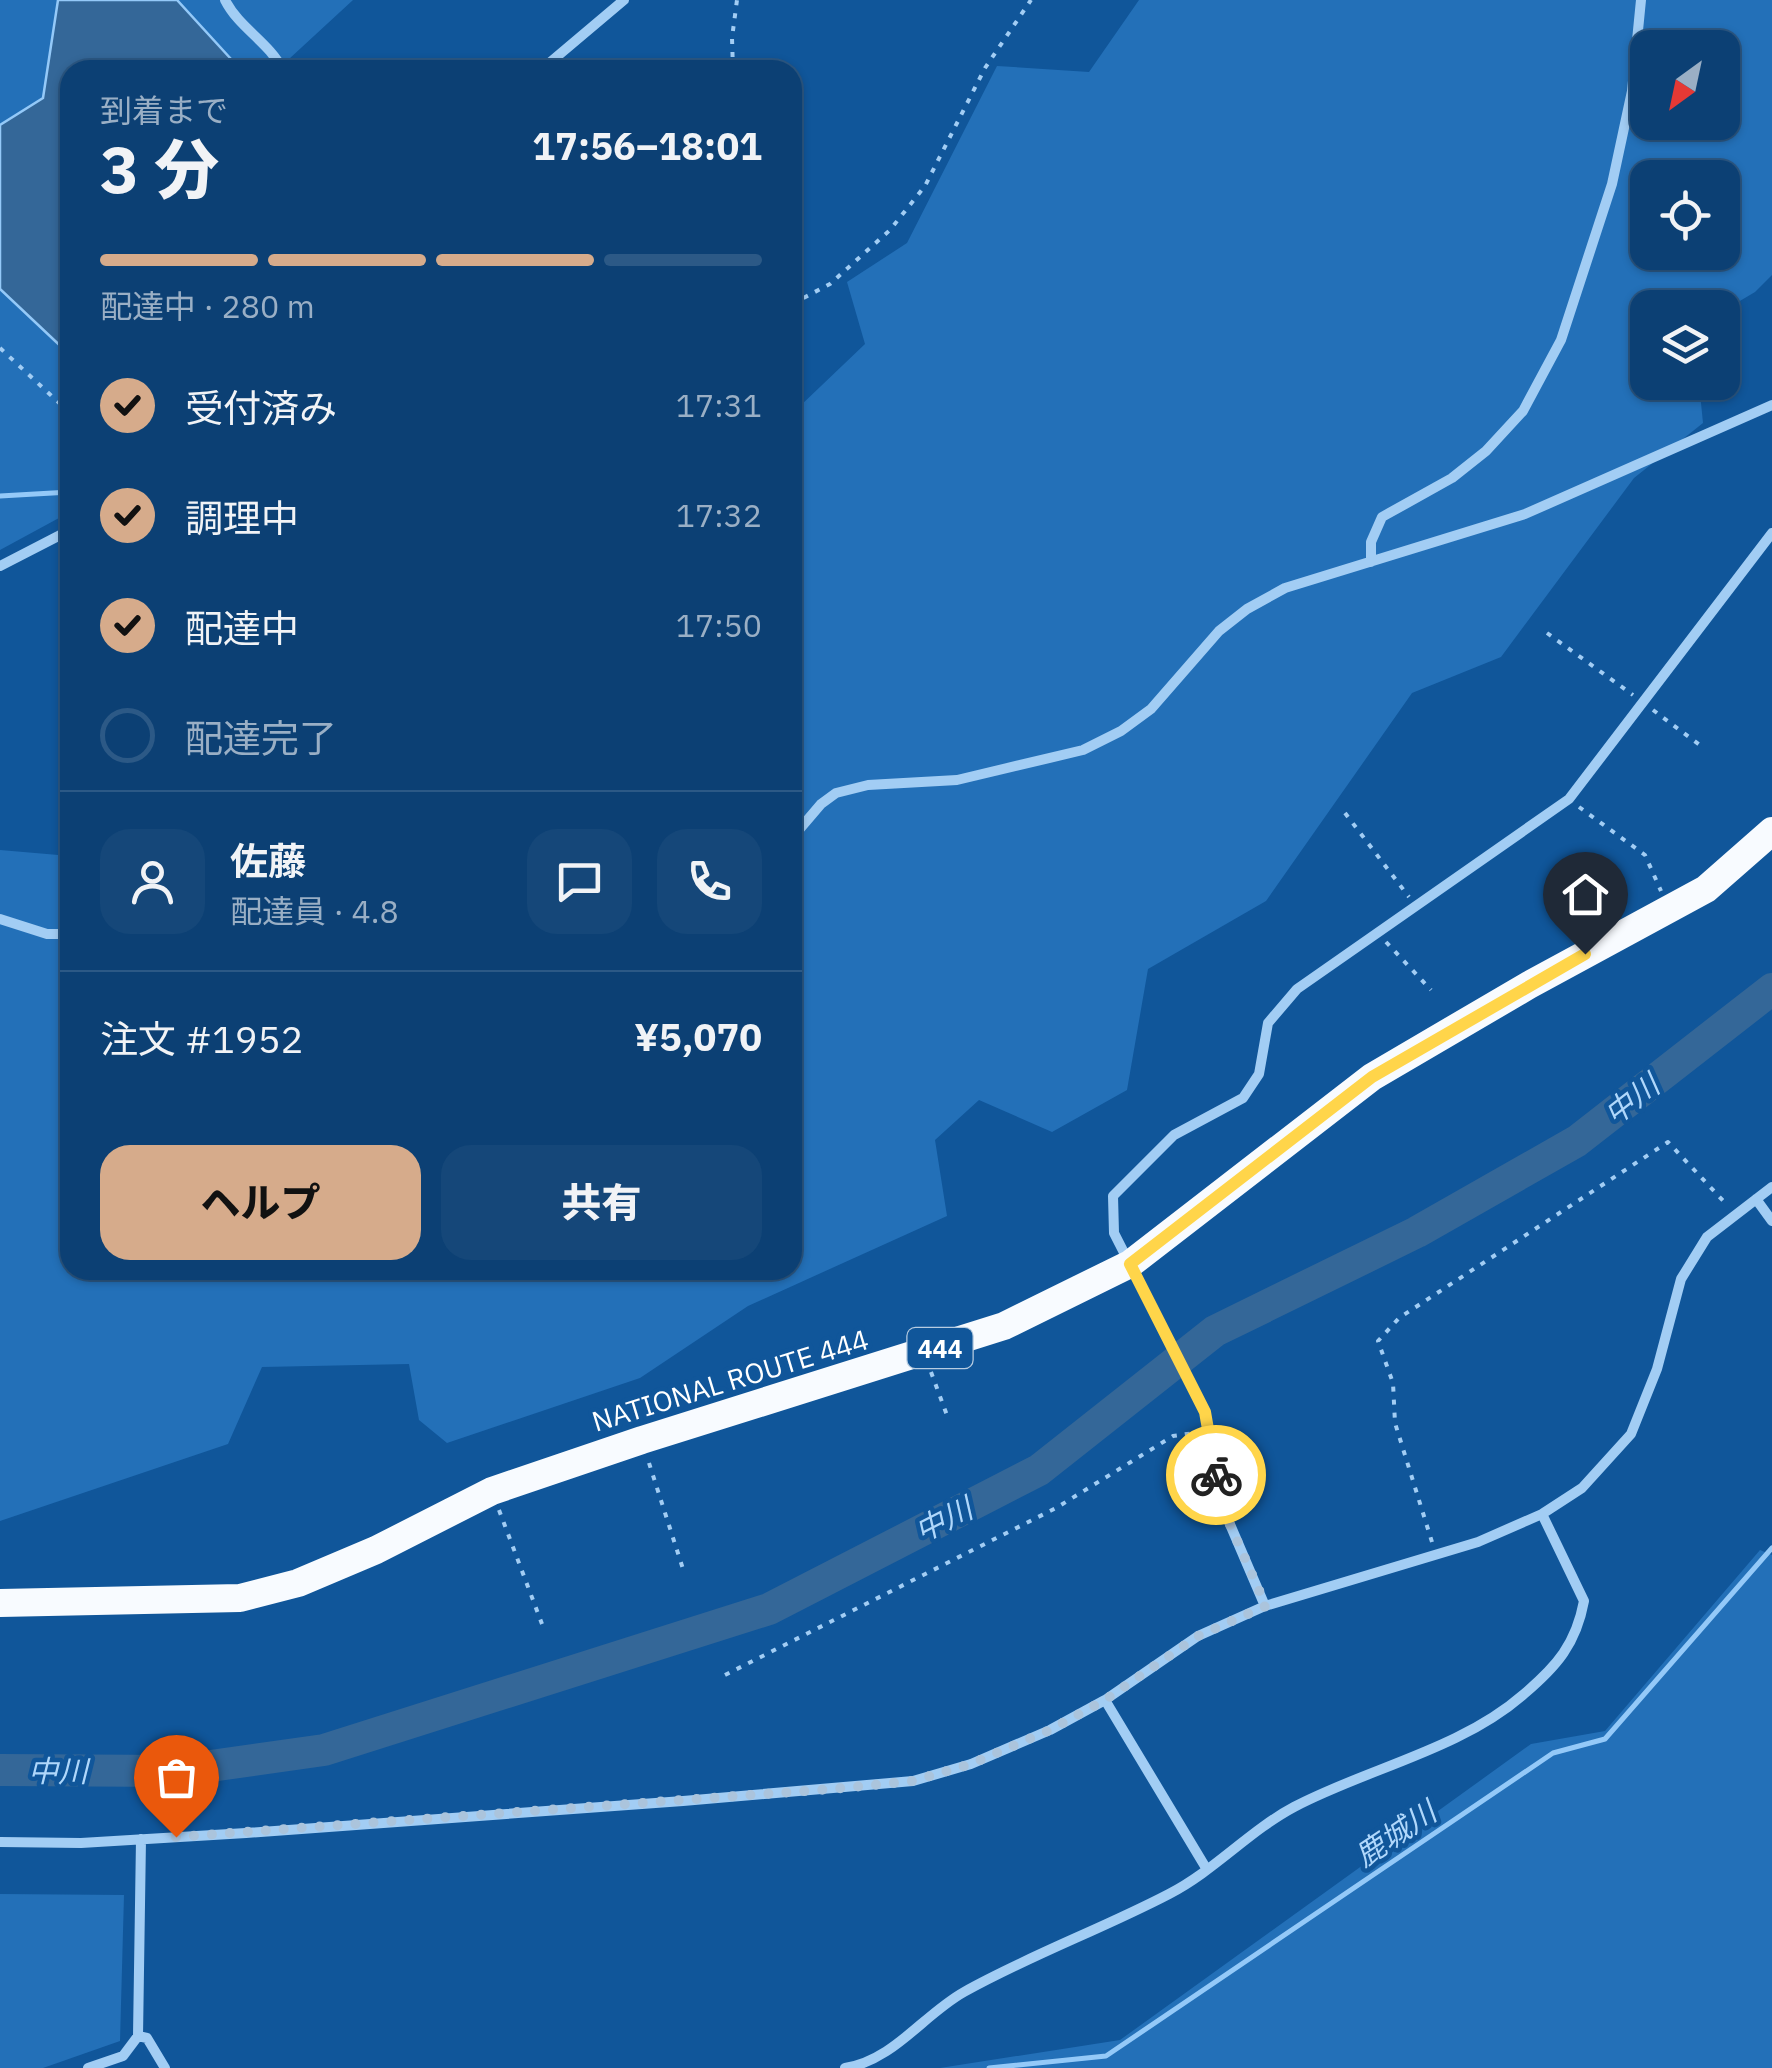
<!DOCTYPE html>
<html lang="ja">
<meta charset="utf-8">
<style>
:root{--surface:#0c4074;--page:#154779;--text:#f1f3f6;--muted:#9aafc5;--line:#2c5986;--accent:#d6ab8b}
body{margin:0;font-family:"IBM Plex Sans","Noto Sans JP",sans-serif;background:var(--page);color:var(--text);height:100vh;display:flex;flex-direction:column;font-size:38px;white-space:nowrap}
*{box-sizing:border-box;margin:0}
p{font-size:32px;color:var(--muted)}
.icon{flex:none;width:55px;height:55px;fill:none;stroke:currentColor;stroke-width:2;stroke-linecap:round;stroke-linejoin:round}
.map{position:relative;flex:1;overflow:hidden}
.sheet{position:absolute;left:60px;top:60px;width:742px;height:1220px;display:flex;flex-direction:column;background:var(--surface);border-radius:30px;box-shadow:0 2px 8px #0004,0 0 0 2px var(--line)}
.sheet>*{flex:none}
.needle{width:65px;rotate:213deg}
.fabs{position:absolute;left:1630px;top:30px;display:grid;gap:20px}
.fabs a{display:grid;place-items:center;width:110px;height:110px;border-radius:20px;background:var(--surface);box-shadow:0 2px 8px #0004,0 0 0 2px var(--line);font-size:50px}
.pin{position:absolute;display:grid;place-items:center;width:85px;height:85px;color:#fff;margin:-102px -42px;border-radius:50% 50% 50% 0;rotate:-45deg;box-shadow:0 0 10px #0007}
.pin .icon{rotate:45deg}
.courier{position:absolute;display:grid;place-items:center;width:100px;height:100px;margin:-50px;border:8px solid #ffd54a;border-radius:50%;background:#fff;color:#222;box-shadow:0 2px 12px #0007}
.headline em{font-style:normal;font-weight:800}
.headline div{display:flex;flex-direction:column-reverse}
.headline{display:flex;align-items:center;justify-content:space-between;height:170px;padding:0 40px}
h1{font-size:65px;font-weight:800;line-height:75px}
.bar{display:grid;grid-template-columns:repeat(4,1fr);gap:15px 10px;align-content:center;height:120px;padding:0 40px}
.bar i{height:12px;border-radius:8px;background:var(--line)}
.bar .on{background:var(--accent)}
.bar p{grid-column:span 4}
.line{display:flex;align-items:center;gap:25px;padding:0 40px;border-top:2px solid var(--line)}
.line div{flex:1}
.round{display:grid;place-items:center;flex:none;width:105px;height:105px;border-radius:30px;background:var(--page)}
ol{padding:0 40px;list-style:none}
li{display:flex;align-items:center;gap:30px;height:110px}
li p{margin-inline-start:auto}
li .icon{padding:10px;border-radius:50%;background:var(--accent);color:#111;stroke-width:4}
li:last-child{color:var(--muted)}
li i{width:55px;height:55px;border:5px solid var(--line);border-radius:50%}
.button{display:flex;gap:20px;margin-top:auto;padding:20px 40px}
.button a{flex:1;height:115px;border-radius:30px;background:var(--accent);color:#111;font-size:40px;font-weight:800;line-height:115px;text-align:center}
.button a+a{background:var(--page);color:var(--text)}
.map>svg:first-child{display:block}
.green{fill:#2370b8;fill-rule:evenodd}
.water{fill:#346798;stroke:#94c9f8;stroke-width:2.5}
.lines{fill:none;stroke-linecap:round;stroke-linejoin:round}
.stream{stroke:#94c9f8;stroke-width:5}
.river{stroke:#346798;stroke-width:32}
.path{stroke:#a2cdf4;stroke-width:4;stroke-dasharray:5 8;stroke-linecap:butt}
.minor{stroke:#a2cdf4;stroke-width:10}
.trunk{stroke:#f8fbff;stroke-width:28}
.done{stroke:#abc4dc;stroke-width:10;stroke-dasharray:0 18}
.route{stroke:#ffd54a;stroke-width:12}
.labels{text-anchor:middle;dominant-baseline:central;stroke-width:9;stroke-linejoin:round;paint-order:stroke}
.shield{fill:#10569a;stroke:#b7cce1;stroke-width:2.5}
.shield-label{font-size:25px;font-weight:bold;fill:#fff}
.street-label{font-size:28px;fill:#fff;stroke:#10569a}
.water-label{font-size:30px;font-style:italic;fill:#afd7fb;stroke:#10569a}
</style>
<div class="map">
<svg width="1772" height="2068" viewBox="0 0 1772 2068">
<rect width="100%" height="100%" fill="#10569a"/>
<path class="green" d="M0,0h58l-15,98 -43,27z
M177,0h176l-64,59 5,11h-53z
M1139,0h633v275l-17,17 -32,19 -1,-3h-74v74l51,1 4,40 -69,55 -133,179 -89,36 -146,208 -118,68 -21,121 -75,42 -73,-32 -44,40 12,76 -199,90 -108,72 -193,65 -28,-23 -10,-56 -147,3 -34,77 -228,77v-671l70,6v414h722l1,-868 6,5 66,-63 -18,-62 60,-39 90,-177 92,6zM1648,48h74v74h-74zM1648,178h74v74h-74z
M0,289l70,66v157l-70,38z
M1760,1550l12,5v513h-832l180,-28 411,-296 74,-13z
M0,1894l124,1 -4,146 -77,27h-43z"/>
<path class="water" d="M58,0h119l64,70h-171v285l-70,-66v-164l43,-27z"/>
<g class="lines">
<path class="stream" d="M0,496l70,-4
M989,2068l117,-12 447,-303 52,-14 167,-191"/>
<path class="river" d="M0,1770l175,1 149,-21 445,-141 270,-139 176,-139 202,-99 160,-91 195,-152"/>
<path class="path" d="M733,70l-1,-32 5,-38
M792,304l38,-20 60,-54 35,-44 60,-118 46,-68
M0,348l70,65
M1547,633l86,62
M1653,710l52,39
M1579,807l66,48 16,36
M1345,813l64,84
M1386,942l45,48
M931,1372l17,46
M649,1463l35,109
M499,1510l43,114
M1432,1542l-37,-119 -2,-40 -15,-42 21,-23 269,-176 60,64
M725,1675l331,-167 117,-72 21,-3"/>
<path class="minor" d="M225,0c14,28 44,42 58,70
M541,70l83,-70
M1371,562v-20l11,-25 70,-39 34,-27 37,-40 38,-71 51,-156 20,-93 9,-91
M0,566l70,-36
M792,838l29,-34 15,-11 32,-8 89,-5 126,-30 38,-19 30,-22 68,-78 28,-22 38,-21 240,-74 247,-109
M0,919l47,15h23
M1756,1199l16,22
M1265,1606l-45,-105 -15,-89 -91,-179 -1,-37 61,-61 69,-37 16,-24 9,-51 29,-34 272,-190 203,-266
M1105,1700l101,168
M0,1842l81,1 165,-10 437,-32 230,-20 58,-17 79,-34 55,-30 93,-64 67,-30 213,-64 64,-28 40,-26 49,-54 26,-65 24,-90 26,-42 65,-50
M138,2036l9,2 18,30
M88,2068l35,-12 15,-20 3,-197
M845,2068c49,-8 78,-53 119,-76 66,-37 138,-63 205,-98 45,-23 80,-63 125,-87 74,-39 166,-57 230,-113 33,-28 52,-50 60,-93l-42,-87"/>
<path class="trunk" d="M0,1603l240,-5 58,-15 78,-33 116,-59 150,-51 362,-114 126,-62 242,-187 157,-92 177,-96 66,-58"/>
</g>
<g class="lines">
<path class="done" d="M176,1837l657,-48 80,-8 58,-17 79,-34 55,-30 93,-64 68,-30 -46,-104 -4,-27"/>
<path class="route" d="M1216,1475l-11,-63 -75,-148 242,-187 213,-123"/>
</g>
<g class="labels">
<rect class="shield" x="907.5" y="1328" width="65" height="40" rx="8"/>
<g class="shield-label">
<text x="940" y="1348">444</text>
</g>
<g class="street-label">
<text transform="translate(730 1380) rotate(-17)">NATIONAL ROUTE 444</text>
</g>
<g class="water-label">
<text transform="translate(1631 1099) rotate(-38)">中川</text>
<text transform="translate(943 1519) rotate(-27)">中川</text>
<text x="58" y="1770">中川</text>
<text transform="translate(1395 1833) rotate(-34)">鹿城川</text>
</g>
</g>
</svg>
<div class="fabs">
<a><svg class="needle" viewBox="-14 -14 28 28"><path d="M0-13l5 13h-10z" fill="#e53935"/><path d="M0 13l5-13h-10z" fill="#9aafc5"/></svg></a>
<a><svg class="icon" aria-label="locate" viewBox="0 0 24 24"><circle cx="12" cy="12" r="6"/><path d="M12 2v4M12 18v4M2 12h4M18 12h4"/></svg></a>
<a><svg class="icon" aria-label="layers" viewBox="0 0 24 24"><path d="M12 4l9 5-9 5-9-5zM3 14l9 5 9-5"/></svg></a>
</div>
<div class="pin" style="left:176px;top:1837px;background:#ea580c"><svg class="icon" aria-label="bag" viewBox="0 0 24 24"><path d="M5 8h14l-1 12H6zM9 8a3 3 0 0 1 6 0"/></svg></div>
<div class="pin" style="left:1585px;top:954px;background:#1f2937"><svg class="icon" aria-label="home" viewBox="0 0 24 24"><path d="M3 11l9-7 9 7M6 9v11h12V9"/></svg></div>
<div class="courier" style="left:1216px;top:1475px"><svg class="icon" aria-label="bike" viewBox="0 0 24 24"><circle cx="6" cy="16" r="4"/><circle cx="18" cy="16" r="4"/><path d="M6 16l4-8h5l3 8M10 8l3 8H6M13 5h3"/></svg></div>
<section class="sheet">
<div class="headline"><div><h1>3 分</h1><p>到着まで</p></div><em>17:56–18:01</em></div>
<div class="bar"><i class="on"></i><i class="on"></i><i class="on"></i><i></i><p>配達中 · 280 m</p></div>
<ol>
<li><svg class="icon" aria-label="check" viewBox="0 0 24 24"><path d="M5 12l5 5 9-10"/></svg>受付済み<p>17:31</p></li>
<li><svg class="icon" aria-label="check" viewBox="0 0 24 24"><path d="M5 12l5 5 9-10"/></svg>調理中<p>17:32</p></li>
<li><svg class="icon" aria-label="check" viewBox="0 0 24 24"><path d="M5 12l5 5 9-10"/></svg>配達中<p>17:50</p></li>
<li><i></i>配達完了</li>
</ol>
<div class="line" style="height:180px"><a class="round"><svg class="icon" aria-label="person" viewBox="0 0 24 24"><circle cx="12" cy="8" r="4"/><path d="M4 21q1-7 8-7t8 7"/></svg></a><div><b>佐藤</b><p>配達員 · 4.8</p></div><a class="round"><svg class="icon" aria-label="chat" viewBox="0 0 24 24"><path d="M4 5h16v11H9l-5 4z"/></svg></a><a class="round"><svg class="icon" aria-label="phone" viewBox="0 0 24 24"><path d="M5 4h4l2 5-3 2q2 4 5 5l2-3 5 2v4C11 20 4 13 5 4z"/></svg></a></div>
<div class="line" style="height:130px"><div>注文 #1952</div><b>¥5,070</b></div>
<div class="button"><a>ヘルプ</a><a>共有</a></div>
</section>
</div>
